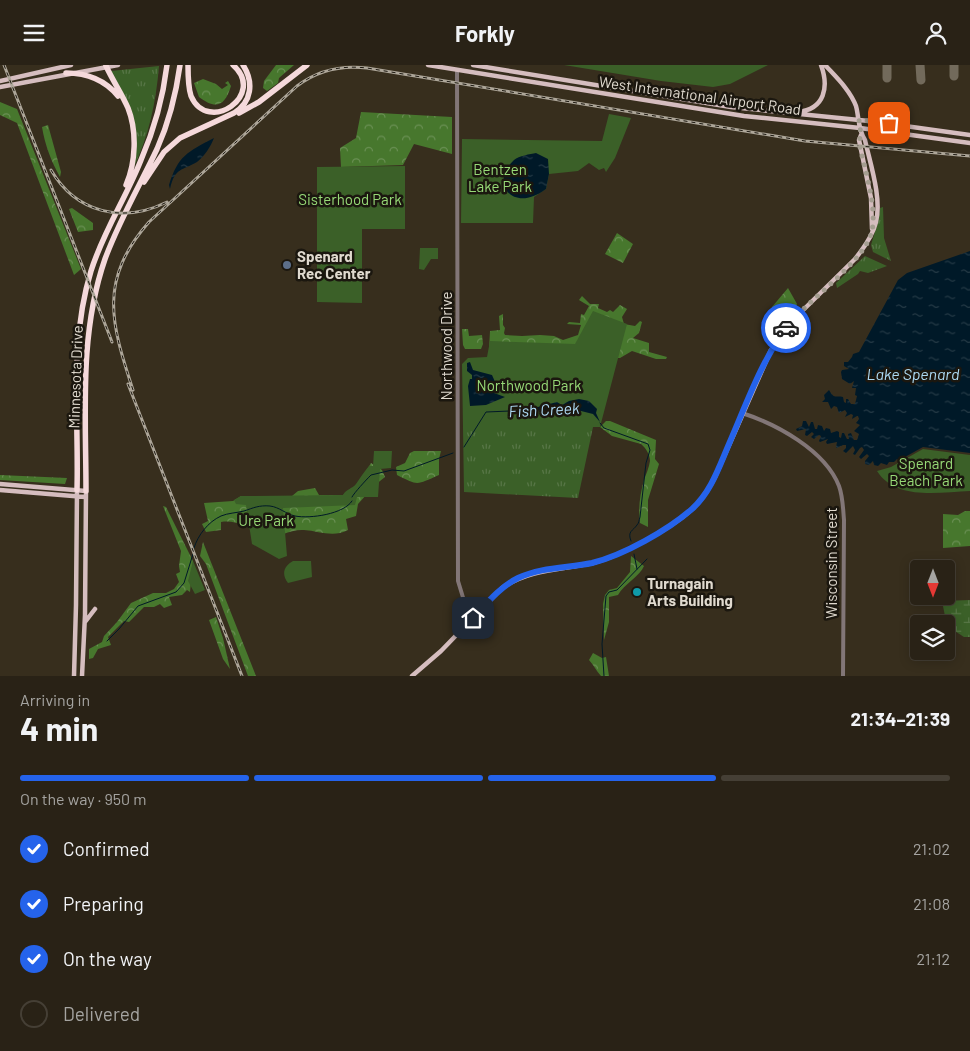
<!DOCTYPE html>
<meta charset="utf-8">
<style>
:root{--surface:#292216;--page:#352f23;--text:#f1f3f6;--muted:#a5a4a1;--line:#453f35;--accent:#2563eb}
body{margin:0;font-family:Barlow,sans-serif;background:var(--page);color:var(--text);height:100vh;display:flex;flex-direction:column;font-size:19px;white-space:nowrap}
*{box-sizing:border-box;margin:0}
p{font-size:16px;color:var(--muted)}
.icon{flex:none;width:28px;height:28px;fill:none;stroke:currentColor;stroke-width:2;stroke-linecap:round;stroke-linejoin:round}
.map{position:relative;height:611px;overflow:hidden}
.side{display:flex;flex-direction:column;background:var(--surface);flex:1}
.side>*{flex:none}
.needle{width:32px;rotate:180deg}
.controls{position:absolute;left:910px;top:495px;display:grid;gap:10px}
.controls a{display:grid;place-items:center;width:45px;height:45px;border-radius:5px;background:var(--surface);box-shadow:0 2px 12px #0003,0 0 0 1px var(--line);font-size:25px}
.pin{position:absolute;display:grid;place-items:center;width:42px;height:42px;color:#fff;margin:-21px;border-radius:10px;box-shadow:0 2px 8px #0006}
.courier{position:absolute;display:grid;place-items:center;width:50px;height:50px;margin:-25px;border:4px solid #2563eb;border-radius:50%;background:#fff;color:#222;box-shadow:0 1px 6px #0007}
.head em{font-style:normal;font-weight:700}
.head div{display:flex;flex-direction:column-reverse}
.head{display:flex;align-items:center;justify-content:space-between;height:85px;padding:0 20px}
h1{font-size:32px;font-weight:700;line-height:38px}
.bar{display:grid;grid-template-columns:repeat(4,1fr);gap:8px 5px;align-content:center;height:60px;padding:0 20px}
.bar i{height:6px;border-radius:4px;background:var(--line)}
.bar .on{background:var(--accent)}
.bar p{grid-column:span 4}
ol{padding:0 20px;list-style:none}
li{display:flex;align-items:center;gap:15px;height:55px}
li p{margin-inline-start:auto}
li .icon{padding:5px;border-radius:50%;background:var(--accent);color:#fff;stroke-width:4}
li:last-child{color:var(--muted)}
li i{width:28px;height:28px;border:2px solid var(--line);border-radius:50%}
header{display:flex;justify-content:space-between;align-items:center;height:65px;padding:0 20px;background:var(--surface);font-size:22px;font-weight:700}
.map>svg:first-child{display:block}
.grass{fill:url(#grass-tufts)}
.forest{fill:url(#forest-crowns)}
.wetland{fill:url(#wetland-marsh)}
.green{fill:#3b6028}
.water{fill:url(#water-ripples)}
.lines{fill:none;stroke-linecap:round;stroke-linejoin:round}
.stream{stroke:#001928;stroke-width:1}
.taxiway{stroke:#726a5b;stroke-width:9}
.minor{stroke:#827677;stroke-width:4}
.major{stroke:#d5bdbf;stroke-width:4.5}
.highway{stroke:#f5d9db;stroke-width:5.5}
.rail-casing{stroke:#ada699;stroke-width:3}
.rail{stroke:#1b170f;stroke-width:1;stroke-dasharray:4;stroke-linecap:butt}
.done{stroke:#a59e91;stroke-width:5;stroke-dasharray:0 9}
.route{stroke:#2563eb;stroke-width:6}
.service-dot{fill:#5c6f8a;stroke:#1b170f;stroke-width:2}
.culture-dot{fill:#0f9aa8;stroke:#1b170f;stroke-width:2}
.labels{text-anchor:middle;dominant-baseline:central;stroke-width:5;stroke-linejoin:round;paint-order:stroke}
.street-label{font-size:15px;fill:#e0dacf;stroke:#1b170f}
.park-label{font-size:15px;fill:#97da77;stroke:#1b170f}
.poi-label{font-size:15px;font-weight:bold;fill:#e0dacf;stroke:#1b170f;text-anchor:start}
.water-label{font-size:16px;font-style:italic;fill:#addaf4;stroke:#1b170f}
</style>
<header><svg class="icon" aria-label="menu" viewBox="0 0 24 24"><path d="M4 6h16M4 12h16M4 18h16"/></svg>Forkly<svg class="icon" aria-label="person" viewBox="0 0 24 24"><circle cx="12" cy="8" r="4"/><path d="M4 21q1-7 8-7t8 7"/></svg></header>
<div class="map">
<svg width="970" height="611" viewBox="0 0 970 611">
<defs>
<pattern id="grass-tufts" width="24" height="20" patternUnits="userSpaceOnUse" patternTransform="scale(1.25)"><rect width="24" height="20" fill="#3b6028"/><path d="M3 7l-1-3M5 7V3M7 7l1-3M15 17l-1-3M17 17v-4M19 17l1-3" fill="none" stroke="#577646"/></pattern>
<pattern id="forest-crowns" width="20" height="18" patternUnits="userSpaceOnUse" patternTransform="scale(1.25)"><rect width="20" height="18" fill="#47772d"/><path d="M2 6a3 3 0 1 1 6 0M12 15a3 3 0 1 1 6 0" fill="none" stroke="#6a9054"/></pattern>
<pattern id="wetland-marsh" width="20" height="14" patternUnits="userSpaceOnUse" patternTransform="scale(1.25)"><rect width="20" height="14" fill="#3b6028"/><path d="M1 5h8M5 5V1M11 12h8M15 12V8" fill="none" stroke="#577646"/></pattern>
<pattern id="water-ripples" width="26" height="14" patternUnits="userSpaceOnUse" patternTransform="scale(1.25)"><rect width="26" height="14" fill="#001928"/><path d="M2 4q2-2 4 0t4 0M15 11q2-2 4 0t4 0" fill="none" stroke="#253a46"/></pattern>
</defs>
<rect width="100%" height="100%" fill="#372e1d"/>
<path class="grass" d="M159,1c-3,36 -10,70 -26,103l1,-42 -23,-56z
M883,142l1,31 7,23 -18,-9 -2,-7 7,-23 2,-14z
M865,191l22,10 -19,7 -8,-2 -2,3 -21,14 -1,-5z
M463,362h130l-15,71 -114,-6z"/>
<path class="forest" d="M276,0h18l-15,13 -1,5 -11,8 -4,-3 1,-7z
M203,14l13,5 6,5 6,-4 -3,-2 3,-2 3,5c-6,20 -15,24 -32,11l-5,-14z
M0,37l17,7 64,160 -7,6 -57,-152 -17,-8z
M361,47l91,5v37l-38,-10 -11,21 -62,2 -1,-19 16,-10z
M48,60l13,47 -1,5c-9,-16 -15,-32 -18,-50z
M72,143l21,15v7l-15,2 -9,-23z
M617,168l16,11 -10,19 -18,-9z
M788,223l9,16 -2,5 -6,6 -17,-8z
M582,231l8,8h9l-1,4 9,4 3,-2 3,2 7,-7 7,4 -5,8 2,7 11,2 5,-5 2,1 -3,11 -6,5 16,5v9l18,5 -1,2h-10l-24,-8 -12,7h-129l-2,-8 1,-19 10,-1 -1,-14 4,-2v11l2,3 -1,5 1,2 17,1 18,-1 14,1 9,4 15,-5 3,-10 -14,-1 2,-2 11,1 1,-9 3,1 5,-9 -10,-6z
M462,264h6l1,7 13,-1 1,9 -2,5h-16l-2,-4z
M606,356h4l46,19 -1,19 4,5 -11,36v27l-8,-4c-2,-14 0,-29 4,-43 2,-6 5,-12 6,-19 0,-6 -4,-13 -9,-17l-29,-8 -12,-9z
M414,386h27l-2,8v16c-23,10 -20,11 -42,0l-1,-8 9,-4 5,-10z
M371,398l11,7 3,7 -10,8 -17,19 -2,12 -10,3 2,11c-15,8 -29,1 -44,0 -13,-1 -27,7 -39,11 -13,-11 -26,-22 -44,-19v8l-15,2 -4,-8 6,-3 -4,-18 29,-2 8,-5h51l6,-5 17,-3 4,7h24l14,-9z
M0,410l67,3 -2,6 -65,-4z
M163,441l3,1 27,54 -3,31 -3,-2 -5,5 -13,2 3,8 -8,3 -4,-4 -6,3h-10l-15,15 -5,-1 -16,16 3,8 -13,4 -5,9 -4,1v-10l13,-7 2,-6 13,-14 14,-19 22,-10h13l8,-4 5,-7 -3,-8 4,-2 -1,-6 2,-15z
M965,446h5v35l-27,2v-34l15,1z
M203,477l53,134h-8l-42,-112 -6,-8z
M631,491l13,10c-4,10 -20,18 -26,29l-9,2v25l-5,18 -1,-36 2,-9 4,-5 8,-2 13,-16z
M216,552l7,21 7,31 -7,-10 -14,-39z
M593,588l9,5 4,-1 3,19h-8c-5,-5 -7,-11 -12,-16z"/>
<path class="wetland" d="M970,535v37h-6l-17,-11 -5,-25z"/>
<path class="green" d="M564,0h204l-38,19 -17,3 -52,-6z
M609,49l22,4 -16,40 -9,14 -2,-4 -5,2 -10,-7 -11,8 -29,3 -3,15 -12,8 -1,26h-72l1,-84 140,2z
M405,101v63h-43v74l-45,-1v-135z
M420,183h18v11h-7l-7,11 -5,-1z
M593,246l34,13 -27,103h-137l-1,-63 6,-6 19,-1 3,-16 85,3z
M923,384l47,6v36c-30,1 -74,10 -93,-20l14,-4z
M374,386h18l-1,17 -11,1 -2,28h-21l-2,8 -72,3 4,48 -8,3 -27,-15 -6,-39 -10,-1 -2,-4 7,-4h5l97,-1c3,-6 9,-6 13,-11 4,-6 8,-12 13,-18h4z
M193,496l12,29 -10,4 -7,-13z
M293,496h18l1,16 -24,6c-7,-9 -4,-17 5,-22z"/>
<path class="water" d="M214,73c-3,8 -10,19 -17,24 -15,9 -22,5 -27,27l-1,-4c9,-29 18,-33 45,-47z
M536,88l12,6 1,15 -3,15c-33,25 -57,-6 -32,-29 5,-4 16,-6 22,-7z
M970,186v202l-47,-6 -18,10 -1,3 -3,1 -4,-2 -3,3h-5l-2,3 -6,-2 -3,3 -4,-1 -1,-4 -4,4 -4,-1v-3l4,-5 -2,-2 -6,5 -2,-2 5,-7 -2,-3 -2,1 -5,7 -2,-1 2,-4 -2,-4 -7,7 -3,-2 3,-3v-3h-3l-6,3 -1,-1 1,-5 -10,2 -1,-2 2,-3 -8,3 -1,-1 2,-5 -2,-1 -5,4 -3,-2 3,-3 -2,-2 -5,4 -2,-1 1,-6 -9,2 -1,-2 6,-3 1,-5h3l3,6 2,-5h2l2,7h2l1,-4 4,1 2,5 2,-3 4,1 1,4 6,-2 2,1v5l2,1 1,-5h2l3,6h2l-1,-5 3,-1 3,7h3l2,-6 -5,-3 6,-6 -4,-2 3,-4 -1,-3h-1l-5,3 1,-4 -2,-1 -6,3 2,-4 -2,-3 -6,3 -2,-6 -3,-1 -3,3 -3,-7h-6l3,-3 -1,-4 5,-5c6,10 6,5 14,7l1,5 2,1v-4h2l3,5h4l2,-8 -2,-1 1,-7h-4l2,-7 -4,3 -8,-5 -1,-7 1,-2 7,-1 -5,-3v-4h4l4,-5 1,-3 6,-2 39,-72 9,-7z
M470,297l3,8 19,5 4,9 -2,9 11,4 -19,8 -16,1 -2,-20 2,-7h2v-4l-5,-4v-8z
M579,334l10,2 8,8 -1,4 4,9 -7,-8 -12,-3 -18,2 -29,-3v-2l23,-6 5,3 7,-4z"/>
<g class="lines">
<path class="stream" d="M600,358l4,5 44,16 2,6 -4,13 -6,54c-1,3 -1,6 -3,8 -4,6 -10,6 -6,16
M464,382l22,-35 48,-2
M352,432c2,-4 14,-17 19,-22l21,-5 12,1 49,-18
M194,483c4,-13 14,-26 27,-32 7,-3 15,-3 23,-5 9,-3 15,-6 26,-5 9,1 16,8 25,10 15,3 49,-2 57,-15
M634,489l3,15
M107,576l12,-12 19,-23 38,-14 8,-9 9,-29
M604,611l-2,-32 4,-48 3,-4 8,-2 30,-31"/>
<path class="taxiway" d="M887,0v13
M920,0l1,15
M954,11v-11"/>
<path class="minor" d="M457,5l1,511 7,23 8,14
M742,348c34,11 83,37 97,73 4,11 4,23 5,34l-1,156"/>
<path class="major" d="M428,0l316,51 116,12 110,15
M473,0l258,42 138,14 101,14
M0,16l71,-16
M0,22l118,-22
M798,47c27,-3 31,-25 23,-47
M861,70l-2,5 12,58 1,31
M0,419l86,7 -1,124 -3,61
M0,425l85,7
M85,557l10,-13
M74,611l2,-71 1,-115
M412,611l29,-25 61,-63c28,-19 58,-18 91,-25 28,-7 86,-38 105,-60 7,-8 12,-16 17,-26l56,-127 20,-28 64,-63c8,-10 18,-24 21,-37 6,-24 -6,-59 -11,-82 -7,-10 -6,-23 -9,-34 -6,-16 -20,-29 -31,-41"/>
<path class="highway" d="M188,0c0,10 0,22 3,31 17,39 76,-1 42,-31
M106,1c7,15 16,28 22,42 9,23 8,54 -2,77
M66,8c20,0 39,7 52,23
M239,48l20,-11 48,-37
M144,117l20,-30 16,-14 54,-25c18,-11 20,-31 9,-48
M77,425c2,-73 -8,-148 14,-219 12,-39 35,-73 50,-111 13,-30 22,-62 26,-95
M86,426c0,-78 -7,-157 19,-232 14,-38 35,-74 52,-110 12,-27 19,-55 23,-84"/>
<defs>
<path id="rail" d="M4,0l108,277
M51,105c25,43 72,54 116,32
M128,319l114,292
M133,325c-22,-67 -35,-110 16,-168l148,-136c21,-16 44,-21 70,-18l438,73 165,15"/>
</defs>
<use href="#rail" class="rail-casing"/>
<use href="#rail" class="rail"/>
</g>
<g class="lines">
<path class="done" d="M786,263c20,-27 79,-66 86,-97 5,-25 -7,-60 -12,-84l-1,-6 2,-6 -2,-15 30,3"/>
<path class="route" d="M473,553c14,-15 27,-31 45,-40 23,-11 50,-10 74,-15 32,-8 76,-33 100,-54 19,-17 27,-42 37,-65 17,-39 32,-82 57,-116"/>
</g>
<circle class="service-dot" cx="287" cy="200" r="5"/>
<circle class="culture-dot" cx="637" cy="527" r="5"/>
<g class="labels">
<g class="street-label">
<text transform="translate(700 30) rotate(8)">West International Airport Road</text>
<text transform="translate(446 281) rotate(-90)">Northwood Drive</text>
<text transform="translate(75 312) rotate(-88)">Minnesota Drive</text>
<text transform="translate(831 498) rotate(-90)">Wisconsin Street</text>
</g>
<g class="park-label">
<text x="500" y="104">Bentzen<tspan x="500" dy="17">Lake Park</tspan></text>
<text x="350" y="134">Sisterhood Park</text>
<text x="529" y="320">Northwood Park</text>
<text x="926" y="398">Spenard<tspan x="926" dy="17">Beach Park</tspan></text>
<text x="266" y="455">Ure Park</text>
</g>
<g class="poi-label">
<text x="297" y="191">Spenard<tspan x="297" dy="17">Rec Center</tspan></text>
<text x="647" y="518">Turnagain<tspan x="647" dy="17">Arts Building</tspan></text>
</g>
<g class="water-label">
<text x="913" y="308">Lake Spenard</text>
<text transform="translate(544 344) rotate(-3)">Fish Creek</text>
</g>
</g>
</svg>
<div class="controls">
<a><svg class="needle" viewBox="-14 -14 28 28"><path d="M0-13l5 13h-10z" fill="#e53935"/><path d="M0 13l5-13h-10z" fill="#a5a4a1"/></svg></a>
<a><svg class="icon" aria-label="layers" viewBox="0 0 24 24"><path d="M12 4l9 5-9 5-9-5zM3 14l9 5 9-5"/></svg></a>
</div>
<div class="pin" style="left:889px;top:58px;background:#ea580c"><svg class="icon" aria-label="bag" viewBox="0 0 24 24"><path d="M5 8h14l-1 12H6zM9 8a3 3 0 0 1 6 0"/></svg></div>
<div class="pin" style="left:473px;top:553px;background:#1f2937"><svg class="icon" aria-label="home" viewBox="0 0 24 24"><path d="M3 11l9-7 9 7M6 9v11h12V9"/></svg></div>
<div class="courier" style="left:786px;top:263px"><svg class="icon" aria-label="car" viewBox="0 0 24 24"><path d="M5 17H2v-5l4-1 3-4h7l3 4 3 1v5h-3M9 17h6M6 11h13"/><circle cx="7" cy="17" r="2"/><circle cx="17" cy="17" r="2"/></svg></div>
</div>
<section class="side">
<div class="head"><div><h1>4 min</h1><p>Arriving in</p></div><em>21:34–21:39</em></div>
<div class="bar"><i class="on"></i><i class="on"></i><i class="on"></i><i></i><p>On the way · 950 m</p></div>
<ol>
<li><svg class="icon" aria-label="check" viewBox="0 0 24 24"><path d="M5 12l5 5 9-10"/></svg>Confirmed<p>21:02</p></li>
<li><svg class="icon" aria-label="check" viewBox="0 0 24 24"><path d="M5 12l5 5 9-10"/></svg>Preparing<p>21:08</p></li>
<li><svg class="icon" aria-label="check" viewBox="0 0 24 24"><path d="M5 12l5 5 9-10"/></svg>On the way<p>21:12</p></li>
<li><i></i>Delivered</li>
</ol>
</section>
